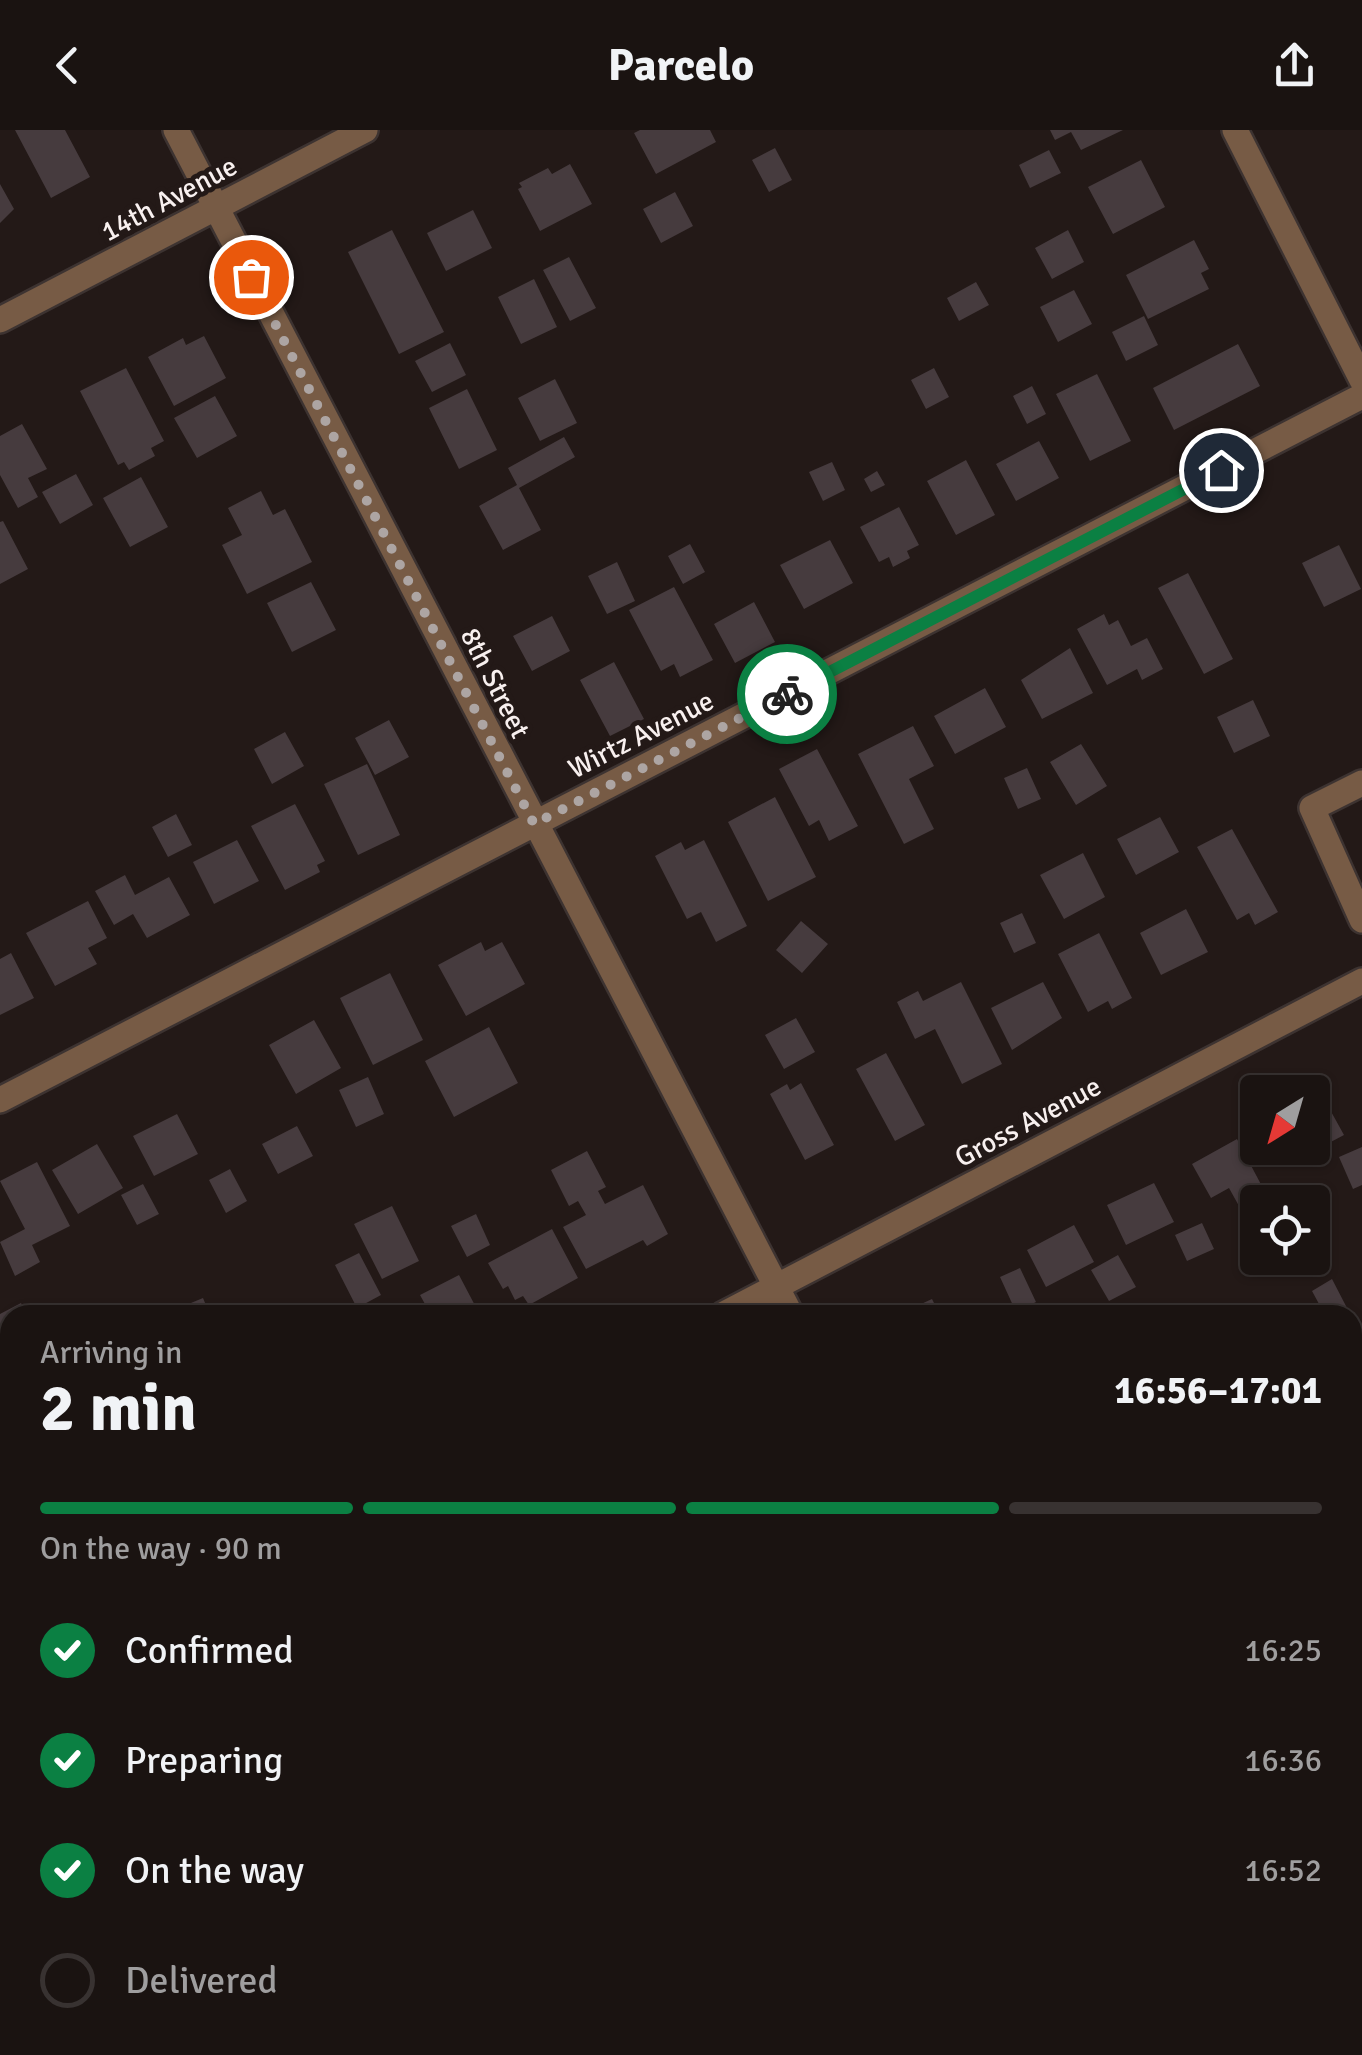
<!DOCTYPE html>
<meta charset="utf-8">
<style>
:root{--surface:#1a1311;--page:#27201f;--text:#f1f3f6;--muted:#9f9e9f;--line:#383231;--accent:#0b8043}
body{margin:0;font-family:Signika,sans-serif;background:var(--page);color:var(--text);height:100vh;display:flex;flex-direction:column;font-size:38px;white-space:nowrap}
*{box-sizing:border-box;margin:0}
p{font-size:32px;color:var(--muted)}
.icon{flex:none;width:55px;height:55px;fill:none;stroke:currentColor;stroke-width:2;stroke-linecap:round;stroke-linejoin:round}
.map{position:relative;flex:1;overflow:hidden}
.side{position:absolute;left:0px;top:1175px;width:1362px;height:750px;display:flex;flex-direction:column;background:var(--surface);border-radius:30px 30px 0 0;box-shadow:0 2px 8px #0004,0 0 0 2px var(--line)}
.side>*{flex:none}
.needle{width:65px;rotate:217deg}
.fabs{position:absolute;left:1240px;top:945px;display:grid;gap:20px}
.fabs a{display:grid;place-items:center;width:90px;height:90px;border-radius:10px;background:var(--surface);box-shadow:0 2px 8px #0004,0 0 0 2px var(--line);font-size:50px}
.pin{position:absolute;display:grid;place-items:center;width:85px;height:85px;color:#fff;margin:-42px;border:5px solid #fff;border-radius:50%;box-shadow:0 2px 10px #0007}
.courier{position:absolute;display:grid;place-items:center;width:100px;height:100px;margin:-50px;border:8px solid #0b8043;border-radius:50%;background:#fff;color:#222;box-shadow:0 2px 12px #0007}
.head em{font-style:normal;font-weight:700}
.head div{display:flex;flex-direction:column-reverse}
.head{display:flex;align-items:center;justify-content:space-between;height:170px;padding:0 40px}
h1{font-size:65px;font-weight:700;line-height:75px}
.bar{display:grid;grid-template-columns:repeat(4,1fr);gap:15px 10px;align-content:center;height:120px;padding:0 40px}
.bar i{height:12px;border-radius:8px;background:var(--line)}
.bar .selected{background:var(--accent)}
.bar p{grid-column:span 4}
ol{padding:0 40px;list-style:none}
li{display:flex;align-items:center;gap:30px;height:110px}
li p{margin-inline-start:auto}
li .icon{padding:10px;border-radius:50%;background:var(--accent);color:#fff;stroke-width:4}
li:last-child{color:var(--muted)}
li i{width:55px;height:55px;border:5px solid var(--line);border-radius:50%}
header{display:flex;justify-content:space-between;align-items:center;height:130px;padding:0 40px;background:var(--surface);font-size:45px;font-weight:700}
.map>svg:first-child{display:block}
.green{fill:#43360c}
.water{fill:#5a245a}
.building{fill:#463b3e}
.lines{fill:none;stroke-linecap:round;stroke-linejoin:round}
.minor-casing{stroke:#3d3331;stroke-width:30}
.minor{stroke:#775b45;stroke-width:25}
.done{stroke:#ada5a3;stroke-width:10;stroke-dasharray:0 18}
.route{stroke:#0b8043;stroke-width:12}
.labels{text-anchor:middle;dominant-baseline:central;stroke-width:10;stroke-linejoin:round;paint-order:stroke}
.street-label{font-size:28px;fill:#f8f0ef;stroke:#231917}
</style>
<header><svg class="icon" aria-label="back" viewBox="0 0 24 24"><path d="M15 5l-7 7 7 7"/></svg>Parcelo<svg class="icon" aria-label="share" viewBox="0 0 24 24"><path d="M12 15V3M7 8l5-5 5 5M5 13v7h14v-7"/></svg></header>
<div class="map">
<svg width="1362" height="1925" viewBox="0 0 1362 1925">
<rect width="100%" height="100%" fill="#231917"/>
<path class="green" d="M10,1550v365h1123l-20,10h-1113v-369z"/>
<path class="water" d="M10,1814v74l-10,-6v-60z"/>
<path class="building" d="M15,0h50l25,47 -39,21z
M640,0h70l6,12 -60,32 -22,-41z
M1050,0h73l-42,20 -10,-18 -16,8z
M775,18l17,32 -23,12 -17,-32z
M1049,20l12,23 -31,15 -11,-23z
M1141,30l24,47 -52,27 -25,-47z
M570,34l22,40 -52,27 -22,-42 4,-2 -3,-4 29,-15 4,6z
M0,54l14,25 -14,14z
M675,62l18,34 -32,17 -18,-34z
M473,80l19,38 -46,23 -19,-38z
M392,100l52,102 -45,22 -51,-102z
M1068,100l16,32 -32,17 -17,-31z
M1194,110l15,29 -8,4 8,16 -61,30 -22,-44z
M569,127l27,51 -26,13 -27,-51z
M534,149l23,48 -36,17 -23,-47z
M976,152l13,23 -30,16 -12,-23z
M1074,160l18,34 -34,18 -18,-35z
M1144,186l14,29 -32,16 -14,-29z
M204,206l22,42 -52,28 -26,-49 35,-19 3,7z
M450,213l16,32 -34,17 -17,-31z
M1238,214l22,42 -86,44 -21,-42z
M126,238l38,73 -13,7 4,8 -26,14 -5,-8 -6,3 -38,-74z
M934,238l15,29 -23,12 -15,-29z
M1097,244l34,67 -41,20 -34,-67z
M555,249l22,44 -37,18 -22,-43z
M1032,256l14,28 -19,10 -14,-28z
M467,259l30,61 -38,19 -30,-61z
M215,266l22,40 -40,22 -23,-40z
M22,294l25,45 -19,9 10,19 -20,11 -18,-33v-39z
M564,307l11,20 -56,31 22,42 -38,20 -24,-44 38,-21 -9,-17z
M1039,311l20,37 -43,23 -20,-37z
M966,330l29,55 -39,20 -29,-54z
M832,332l13,28 -22,11 -14,-29z
M877,341l8,14 -14,7 -7,-13z
M76,344l17,31 -33,19 -18,-32z
M141,347l27,50 -38,20 -27,-49z
M261,361l12,24 12,-6 27,53 -65,32 -25,-49 20,-10 -14,-27z
M899,377l20,38 -12,6 3,7 -17,9 -4,-10 -10,5 -19,-35z
M3,391l25,48 -28,15v-62z
M830,410l23,43 -49,26 -24,-44z
M690,414l15,28 -22,12 -15,-28z
M1339,415l22,44 -37,18 -22,-44z
M617,432l18,39 -28,13 -19,-38z
M1188,443l45,86 -29,15 -46,-86z
M311,452l25,48 -44,22 -25,-49z
M674,457l39,73 -33,17 -6,-13 -13,7 -32,-61z
M754,472l21,40 -40,21 -21,-39z
M1104,484l5,11 9,-5 13,26 16,-8 16,31 -21,11 -5,-11 -30,16 -30,-56z
M552,486l18,35 -38,20 -19,-35z
M1070,518l23,45 -51,26 -21,-39z
M614,532l30,57 -34,17 -30,-56z
M985,558l21,39 -51,27 -21,-38z
M1253,570l17,36 -36,17 -17,-36z
M389,590l20,37 -34,18 -20,-37z
M913,596l21,40 -25,13 25,50 -30,15 -46,-90z
M285,602l19,34 -32,18 -18,-35z
M1081,614l26,42 -31,19 -26,-43z
M817,619l41,77 -29,15 -10,-21 -10,6 -30,-57z
M367,634l33,71 -42,20 -34,-71z
M1027,638l14,31 -23,10 -14,-31z
M775,667l41,80 -48,24 -40,-79z
M295,674l30,57 -8,4 3,7 -35,18 -34,-64z
M176,684l16,31 -24,12 -16,-30z
M1160,687l19,35 -43,23 -19,-36z
M1232,699l46,83 -23,13 -6,-12 -12,7 -40,-73z
M237,710l22,41 -45,23 -21,-42z
M704,710l43,86 -31,16 -15,-30 -14,7 -32,-63 26,-14 4,8z
M1083,723l22,44 -41,22 -24,-44z
M125,745l10,20 34,-18 21,38 -43,23 -14,-24 -19,11 -19,-34z
M88,771l19,37 -19,10 9,16 -42,22 -29,-53z
M1186,779l22,43 -47,23 -21,-42z
M1022,783l14,30 -22,10 -14,-30z
M801,791l27,23 -26,29 -26,-23z
M1099,803l33,65 -20,11 -4,-8 -20,11 -30,-58z
M481,812l4,9 17,-9 23,42 -59,32 -28,-51z
M11,823l23,45 -34,17v-56z
M390,843l33,67 -50,25 -33,-67z
M961,852l41,82 -40,20 -27,-55 -20,10 -18,-37 21,-11 5,10z
M1043,852l19,36 -50,32 -21,-42z
M796,888l19,34 -31,17 -19,-34z
M314,890l27,48 -45,26 -27,-49z
M489,897l29,56 -64,34 -29,-56z
M886,923l39,72 -30,16 -39,-72z
M368,947l16,37 -28,13 -17,-37z
M801,953l33,62 -29,15 -35,-66 17,-10 3,6z
M1323,967l21,38 -53,28 -8,-15h29v-46z
M177,984l21,40 -44,22 -21,-40z
M297,996l16,30 -35,18 -16,-30z
M1237,1009l28,53 -26,14 -10,-18 -18,10 -19,-34z
M97,1014l26,44 -45,26 -26,-44z
M1362,1017v38l-9,4 -14,-32z
M587,1021l19,36 -8,4 7,13 38,-19 25,49 -21,12 -4,-6 -57,29 -23,-42 23,-12 -8,-14 -9,5 -18,-36z
M37,1032l33,64 -38,19 8,17 -25,14 -15,-34 25,-13 -25,-48z
M230,1039l17,32 -21,12 -17,-33z
M1154,1053l20,39 -48,23 -19,-40z
M143,1054l16,30 -22,11 -16,-30z
M392,1076l27,55 -37,18 -28,-55z
M476,1084l14,31 -23,12 -16,-31z
M1202,1093l12,26 -27,12 -12,-26z
M1074,1095l20,37 -48,25 -19,-37z
M552,1099l26,49 -49,27 -6,-9 -8,4 -7,-14 -5,3 -15,-26z
M359,1123l22,42 -24,13 -22,-43z
M1118,1125l18,32 -27,14 -18,-31z
M1020,1138l16,34 -20,10 -16,-35z
M459,1145l21,40h-49l-11,-20z
M1332,1149l15,29 -22,7 -13,-24z
M203,1168l7,17h-48z
M932,1169l8,16h-43z
M21,1173l6,12h-17v43l-10,5v-49z
M10,1395v48l-10,6v-48z
M1352,1443l10,18v19l-10,4z
M1358,1646l4,8v43l-10,5v-53z
M87,1915h76l5,10h-82l5,-3z
M1284,1915h41l5,10h-58l-2,-3z"/>
<g class="lines">
<defs>
<path id="minor" d="M176,0l615,1185
M1235,0l127,250
M0,190l365,-190
M1362,653l-50,25 50,112
M0,970l1362,-704
M722,1185l640,-334
M1352,1321l10,-5
M0,1556l10,-6
M1352,1804l10,-5
M1167,1915l6,10
M1113,1925l20,-10"/>
</defs>
<use href="#minor" class="minor-casing"/>
<use href="#minor" class="minor"/>
</g>
<g class="lines">
<path class="done" d="M251,147l283,547 253,-130"/>
<path class="route" d="M787,564l434,-224"/>
</g>
<g class="labels">
<g class="street-label">
<text transform="translate(169 69) rotate(-28)">14th Avenue</text>
<text transform="translate(495 553) rotate(63)">8th Street</text>
<text transform="translate(641 605) rotate(-27)">Wirtz Avenue</text>
<text transform="translate(1028 992) rotate(-28)">Gross Avenue</text>
</g>
</g>
</svg>
<div class="fabs">
<a><svg class="needle" viewBox="-14 -14 28 28"><path d="M0-13l5 13h-10z" fill="#e53935"/><path d="M0 13l5-13h-10z" fill="#9f9e9f"/></svg></a>
<a><svg class="icon" aria-label="locate" viewBox="0 0 24 24"><circle cx="12" cy="12" r="6"/><path d="M12 2v4M12 18v4M2 12h4M18 12h4"/></svg></a>
</div>
<div class="pin" style="left:251px;top:147px;background:#ea580c"><svg class="icon" aria-label="bag" viewBox="0 0 24 24"><path d="M5 8h14l-1 12H6zM9 8a3 3 0 0 1 6 0"/></svg></div>
<div class="pin" style="left:1221px;top:340px;background:#1f2937"><svg class="icon" aria-label="home" viewBox="0 0 24 24"><path d="M3 11l9-7 9 7M6 9v11h12V9"/></svg></div>
<div class="courier" style="left:787px;top:564px"><svg class="icon" aria-label="bike" viewBox="0 0 24 24"><circle cx="6" cy="16" r="4"/><circle cx="18" cy="16" r="4"/><path d="M6 16l4-8h5l3 8M10 8l3 8H6M13 5h3"/></svg></div>
<section class="side">
<div class="head"><div><h1>2 min</h1><p>Arriving in</p></div><em>16:56–17:01</em></div>
<div class="bar"><i class="selected"></i><i class="selected"></i><i class="selected"></i><i></i><p>On the way · 90 m</p></div>
<ol>
<li><svg class="icon" aria-label="check" viewBox="0 0 24 24"><path d="M5 12l5 5 9-10"/></svg>Confirmed<p>16:25</p></li>
<li><svg class="icon" aria-label="check" viewBox="0 0 24 24"><path d="M5 12l5 5 9-10"/></svg>Preparing<p>16:36</p></li>
<li><svg class="icon" aria-label="check" viewBox="0 0 24 24"><path d="M5 12l5 5 9-10"/></svg>On the way<p>16:52</p></li>
<li><i></i>Delivered</li>
</ol>
</section>
</div>
